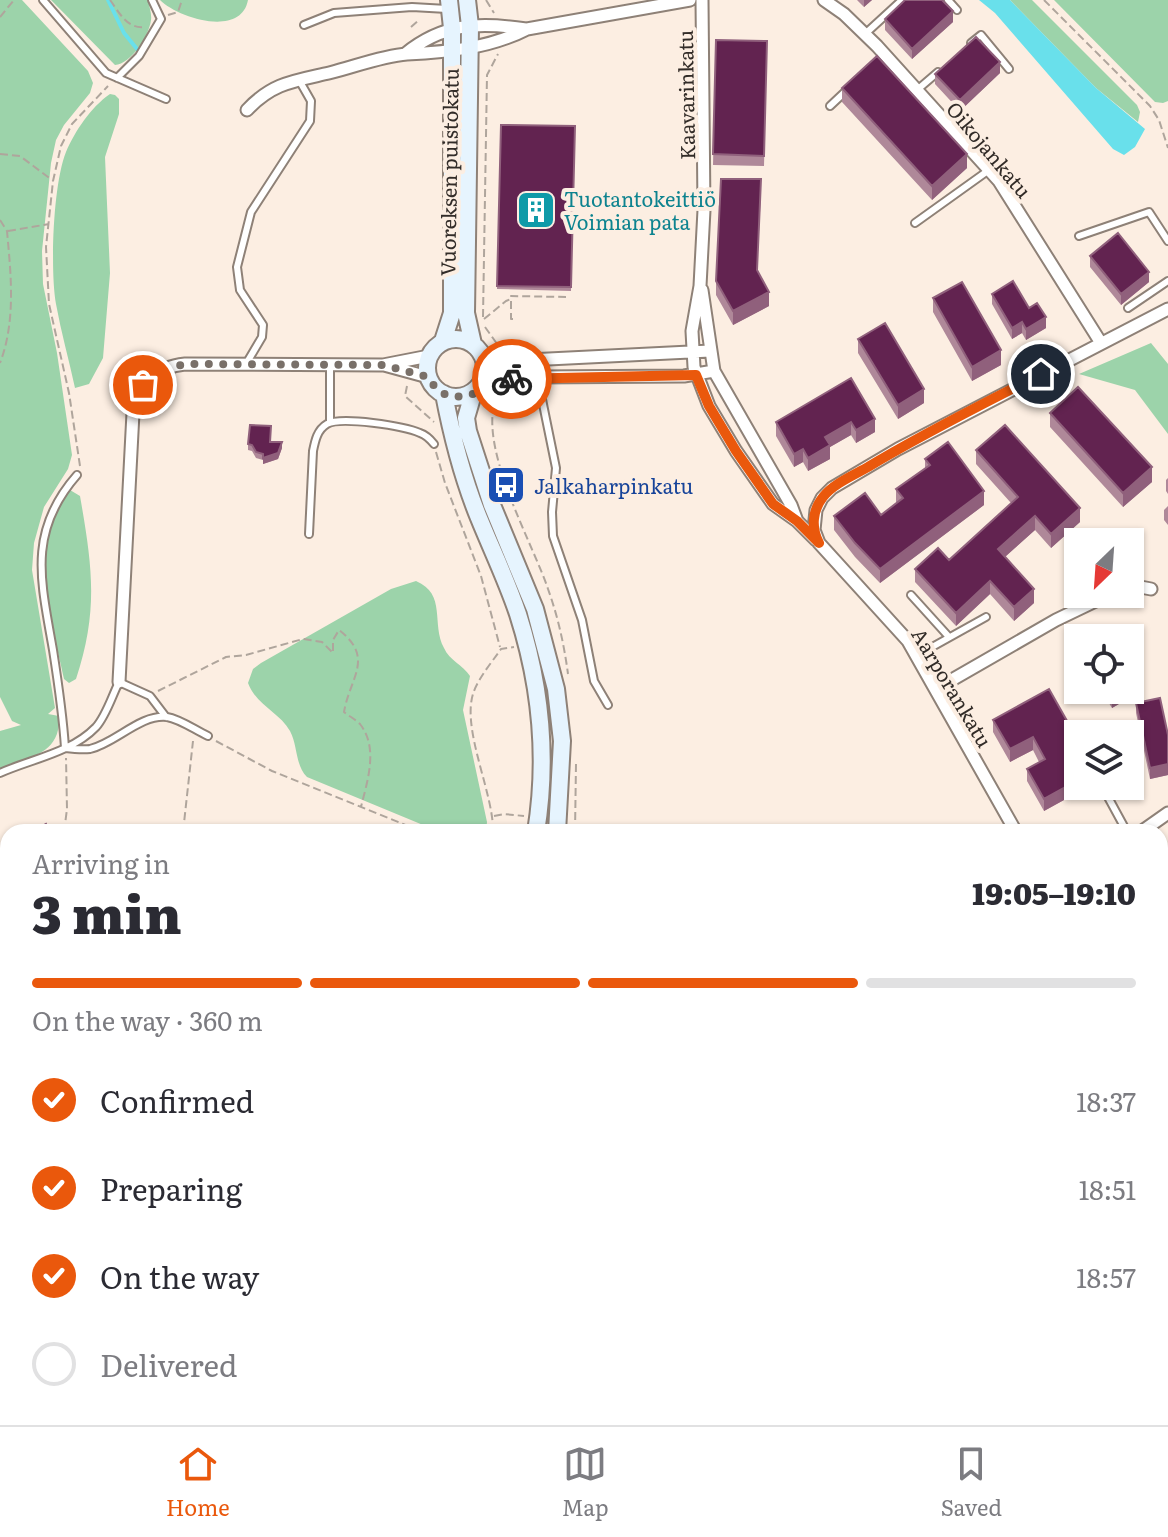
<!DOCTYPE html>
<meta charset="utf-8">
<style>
:root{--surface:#fff;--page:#f7f7f7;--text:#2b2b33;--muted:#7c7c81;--line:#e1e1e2;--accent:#ea580c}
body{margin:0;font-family:Literata,serif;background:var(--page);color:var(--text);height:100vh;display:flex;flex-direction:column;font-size:30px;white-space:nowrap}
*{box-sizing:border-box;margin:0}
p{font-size:26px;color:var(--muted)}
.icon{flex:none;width:44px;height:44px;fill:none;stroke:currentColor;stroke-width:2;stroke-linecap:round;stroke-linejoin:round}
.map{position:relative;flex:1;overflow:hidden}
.side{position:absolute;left:0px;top:824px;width:1168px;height:602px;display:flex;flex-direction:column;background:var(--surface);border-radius:24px 24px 0 0;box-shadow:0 2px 6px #0004}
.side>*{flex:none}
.needle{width:52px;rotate:205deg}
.tools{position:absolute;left:1064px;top:528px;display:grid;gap:16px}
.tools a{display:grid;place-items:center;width:80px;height:80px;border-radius:0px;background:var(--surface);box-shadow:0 2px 6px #0004;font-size:40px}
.pin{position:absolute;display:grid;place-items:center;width:68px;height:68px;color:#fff;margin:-34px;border:4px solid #fff;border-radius:50%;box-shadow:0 2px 8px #0007}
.courier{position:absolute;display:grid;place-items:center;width:80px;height:80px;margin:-40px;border:6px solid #ea580c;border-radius:50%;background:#fff;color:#222;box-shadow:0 2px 10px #0007}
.head em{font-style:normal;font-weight:800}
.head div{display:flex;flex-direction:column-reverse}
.head{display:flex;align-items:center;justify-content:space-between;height:136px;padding:0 32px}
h1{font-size:52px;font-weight:800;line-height:60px}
.bar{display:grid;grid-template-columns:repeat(4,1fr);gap:12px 8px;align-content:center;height:96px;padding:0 32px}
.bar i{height:10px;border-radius:6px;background:var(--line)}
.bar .active{background:var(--accent)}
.bar p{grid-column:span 4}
ol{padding:0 32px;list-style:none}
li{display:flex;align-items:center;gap:24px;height:88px}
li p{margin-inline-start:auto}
li .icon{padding:8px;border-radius:50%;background:var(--accent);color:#fff;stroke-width:4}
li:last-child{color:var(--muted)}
li i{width:44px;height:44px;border:4px solid var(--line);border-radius:50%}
.tabs{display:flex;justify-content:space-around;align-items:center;height:112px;border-top:2px solid var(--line);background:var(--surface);font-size:22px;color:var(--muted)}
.tabs a{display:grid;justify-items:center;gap:4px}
.tabs .active{color:var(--accent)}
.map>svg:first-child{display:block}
.green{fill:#9cd3aa}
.water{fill:#69e0eb}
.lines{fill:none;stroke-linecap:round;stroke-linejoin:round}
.stream{stroke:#69e0eb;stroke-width:4}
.service-casing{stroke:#8e8177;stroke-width:10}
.minor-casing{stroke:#8e8177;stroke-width:15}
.tertiary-casing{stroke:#8e8177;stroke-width:18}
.secondary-casing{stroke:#8e8177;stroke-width:20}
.motorway-casing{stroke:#d6d5d4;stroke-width:26}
.path{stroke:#afa59c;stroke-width:2;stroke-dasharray:8 4;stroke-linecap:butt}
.service{stroke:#fff;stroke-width:6}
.minor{stroke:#fff;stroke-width:11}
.tertiary{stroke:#fff;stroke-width:14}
.secondary{stroke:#e6f4fe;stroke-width:16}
.motorway{stroke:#aadcfa;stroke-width:22}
.wall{fill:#af8899}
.shaded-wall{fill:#90607c}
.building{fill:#622350;stroke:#90607c;stroke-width:2}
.done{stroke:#797069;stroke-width:8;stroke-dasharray:0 14.4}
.route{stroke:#ea580c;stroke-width:10}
.labels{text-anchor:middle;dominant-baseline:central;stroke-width:8;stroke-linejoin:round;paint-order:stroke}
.street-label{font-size:20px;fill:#322c28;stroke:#fceee2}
.culture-label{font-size:20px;fill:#0d838f;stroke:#fceee2;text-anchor:start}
.transit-label{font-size:20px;fill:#164399;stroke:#fceee2;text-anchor:start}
</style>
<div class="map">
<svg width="1168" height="1425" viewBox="0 0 1168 1425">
<rect width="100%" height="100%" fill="#fceee2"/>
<path class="green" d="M0,0h22l66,71 5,12 -3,10 -26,32 -8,15 -5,23 -9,88 1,33 14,69 15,102 -4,14 -24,38 -10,36 -2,27 23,138 -7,6 11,2c2,39 -30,40 -59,53v-38l21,-6 -9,-4 -12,-24z
M51,0h97c1,6 4,14 3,20 -2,16 -20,44 -36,45z
M160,0h88c-7,38 -70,18 -88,0z
M1010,0h22l105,105 3,7 -2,10 -42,-34z
M1054,0h114v101l-5,2 -8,-1z
M110,94l5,1 4,4v15l-14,43 5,116 -7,85 -14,26 -14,4c-6,-28 -14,-56 -19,-84 -6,-34 -3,-120 10,-152 9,-21 25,-45 44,-58z
M1151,343l17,21v70l-33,-44 -56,-16z
M70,490l10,6c12,69 19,114 -4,183l-7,4 -5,-4c-11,-53 -41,-148 6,-189z
M416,581c31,13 15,43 28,67 5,12 19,17 26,28l-7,34 24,112 -1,10h-46l-133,-55c-12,-12 -9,-31 -17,-46 -11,-19 -34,-26 -42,-48l5,-14 8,-6 130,-74z
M8,1188v172l-8,-5v-164z
M102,1418h161v7h-174z
M316,1418h310l9,7h-312z"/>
<path class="water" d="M979,0h31l86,88 49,41 -10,18 -11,8 -11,-6 -118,-136z"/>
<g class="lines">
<path class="stream" d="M108,0l16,33 13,16"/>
<defs>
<path id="service" d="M43,0l63,73 60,26
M948,0l9,10
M304,25l30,-12 78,-6 35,2
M865,34l37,-34
M971,43l10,-8 28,34
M117,78l22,-22 22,-37 -9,-19
M917,90l21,-18
M830,106l17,-16
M915,223l74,-53
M1079,236l70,-24 19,29
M1128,308l40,-27
M534,360l22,108 -4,44 1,24 29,84 12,61 14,24
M246,364l16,-27 1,-12 -23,-35 -3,-23 14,-55 59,-91 1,-20 -12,-21
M330,422v-58
M309,534l4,-83c2,-10 4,-21 14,-27 14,-8 77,2 93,9 6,2 10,6 14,11
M911,595l38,42
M916,656l70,-39
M65,748c-2,-32 -7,-66 -12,-98 -12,-69 -26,-118 24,-175
M65,748c8,1 17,2 25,1 26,-6 50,-35 77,-32 13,2 28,13 41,19
M0,773c31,-14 71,-20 96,-46 10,-11 16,-31 23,-45l31,14 16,21
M1102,786l25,46
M1160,1129l8,-2
M1160,1337l8,-2
M1160,1349l8,9
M906,1418l9,7"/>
<path id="minor" d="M702,0l2,210 -4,76 -8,45 2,36 15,39 27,45 37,53 24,17 19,19
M824,0l20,14 33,32 122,135 102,162
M405,54c38,-31 74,-32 121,-25
M247,110c25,-27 47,-29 82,-37 25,-6 52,-17 78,-19 41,-2 83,-6 120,-25l163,-29
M702,290l12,81 77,134 6,16
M483,358l23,3 204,-10
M384,365l44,12
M481,384l56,-7 147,-1 30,-5
M1130,585l21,4
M119,682l14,-269c5,-28 23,-46 52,-49l198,1 46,-9
M936,689l120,-69 54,-26
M1016,832l-108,-191 -89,-98 -5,-13 2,-20 6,-12 10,-10 66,-39 270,-140
M1141,832l27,-19"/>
<path id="tertiary" d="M276,1418l7,7
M1153,1418l7,7"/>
<path id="secondary" d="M467,0l3,26 -4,287 7,31
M427 368a29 29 0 1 1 58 0a29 29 0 1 1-58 0Z
M443,341l9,-28v-285l-3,-28
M444,394c8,42 19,85 35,124 13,32 28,63 39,96 23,72 30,144 18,218
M473,394l-7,24 2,13 24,74 43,104 21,80 6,52 -5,91
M1160,967l8,-1"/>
<path id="motorway" d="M0,1012l8,-1
M0,1100l8,1
M0,1134l8,2
M0,1182l8,-3
M0,1366l8,4
M0,1393l8,3
M696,1418l11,7
M757,1418l10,7"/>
</defs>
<use href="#service" class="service-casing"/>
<use href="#minor" class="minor-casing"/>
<use href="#tertiary" class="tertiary-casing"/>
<use href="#secondary" class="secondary-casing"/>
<use href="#motorway" class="motorway-casing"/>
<path class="path" d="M110,0c9,12 17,29 34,27
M486,0l8,13
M1044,0l106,106 9,14 9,28
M168,15l10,-3 4,-12
M0,17l14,-17
M411,27l9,-8
M0,154l20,2 32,24
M0,220l7,11c4,44 9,90 -7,132
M8,231l41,-7
M511,301v18h5
M483,317l4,-242 11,-21
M484,319l22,-18 5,-2v-3l55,1
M485,327l15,21
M407,386l-2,10 29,26
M498,394c-24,47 34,147 50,195 10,28 16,55 20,85
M436,452l9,31 36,93 19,71
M80,466l-11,-73 -20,-89 -3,-57 7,-66 8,-35 11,-22 36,-38
M158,691l68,-34 20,-2 57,-16 19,3 11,11v-13l6,-10c36,28 11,47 5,82 5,4 12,8 16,12 19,24 7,58 1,83
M216,741l56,30 151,61
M494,816l10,-2 20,2
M64,832l3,-23 -1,-51
M183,832l10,-91
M493,832c1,-39 -33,-105 -19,-141 6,-15 18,-29 27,-42l13,-2
M575,832l1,-68
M1160,948l8,-1
M1160,986l8,-1
M309,1418l6,7
M78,1425l16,-7"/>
<use href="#service" class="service"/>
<use href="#minor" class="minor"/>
<use href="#tertiary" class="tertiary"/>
<use href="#secondary" class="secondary"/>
<use href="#motorway" class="motorway"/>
</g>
<path class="wall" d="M857,0h15l-8,7z
M885,19l68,3 -41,37 -27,-29z
M716,40l51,1 -3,125 -51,-1z
M1000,73l-40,38 -25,-27v-10z
M842,88l125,80 -35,32 -90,-98z
M501,125l74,1 -4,165 -74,-2z
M761,193l-4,78 12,35 -36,19 -17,-30v-14z
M1090,256l59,26 -28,23 -31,-38z
M992,294l37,14 17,20 -20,12 -4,-7 -10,6 -20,-35z
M933,298l68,67 -29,16 -39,-69z
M858,339l66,64 -26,16 -40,-66z
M851,378l24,54 -19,11 -5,-8 -21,12v12l-22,12 -5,-9 -9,5 -18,-31v-14z
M1050,413l102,69 -29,25 -73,-80z
M270,442l12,6 -4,11 -15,5v-4l-7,-2 -4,-7 -4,-1v-6z
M976,450l104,72 -29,26 -16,-18 -30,27 29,46 -20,18 -24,-27 -34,32 -41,-44v-13l34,-9 62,-57 -35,-39z
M925,459l59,46 -104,78 -25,-26 -21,-27v-14l47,-1 15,-12v-14l29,-21z
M1168,478v16l-2,-3v-11z
M1168,506v19l-4,-5v-10z
M1101,690h29l6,4 -24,14z
M1136,703l32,32v40l-18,4 -14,-66z
M993,720l82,15 3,-1v49l-5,3v9l-29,16 -17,-30v-12l12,-7 -6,-12 -23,12 -17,-30z
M0,857l8,10v86l-8,-5z
M1168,872v46l-8,1v-46z
M1168,992v111l-8,1v-111z
M1168,1144v156l-8,2v-157z
M921,1418h73l8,7h-72z
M1004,1418h37l-5,7h-31l-1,-1z"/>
<path class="shaded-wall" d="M864,0h8l-8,7z
M953,11v11l-41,37v-10z
M1000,62v11l-40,38v-11z
M967,154v14l-35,32v-14z
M1149,272v10l-28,23v-11z
M769,292v14l-36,19v-14z
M1046,317v11l-20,12v-11z
M1022,322v11l-10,6v-11z
M1001,350v15l-29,16v-14z
M924,389v14l-26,16v-14z
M875,419v13l-19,11v-13z
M851,422v13l-21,12v12l-22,12v-13l17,-21z
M282,442v6l-4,11 -15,5v-6z
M803,449v13l-9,5v-13z
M1152,467v15l-29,25v-14z
M984,491v14l-104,78v-14z
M1080,508v14l-29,26v-14z
M1035,516v14l-37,33v-14z
M990,581v13l-34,32v-13z
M1034,589v14l-20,18v-14z
M1136,684v10l-24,14v-10l13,-8h5v-3z
M1033,737v13l-23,12v-13z
M1168,764v11l-18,4v-11z
M1078,771v12l-5,3v9l-29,16v-12l25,-23z
M8,902v14l-7,4v-15z
M1033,1418h8l-5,7h-9z"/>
<path class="building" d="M905,0h37l11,11 -41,38 -27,-30z
M976,37l24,25 -40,38 -25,-26z
M716,40l51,1 -3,115 -51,-2z
M877,56l90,98 -35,32 -90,-98z
M501,125l74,1 -4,161 -74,-1z
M721,179h40l-4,91 12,22 -36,19 -17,-30z
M1118,233l31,39 -28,22 -31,-38z
M1013,281l16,27 8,-5 9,14 -20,12 -4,-7 -10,6 -20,-34z
M962,282l39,68 -29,17 -39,-69z
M885,323l39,66 -26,16 -40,-66z
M851,378l24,41 -19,11 -5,-8 -26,15 5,8 -22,13 -5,-9 -9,5 -18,-32z
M1078,387l74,80 -29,26 -73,-80z
M250,425l21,1 -1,16h12l-4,11 -15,5v-4l-7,-2 -4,-7 -4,-1z
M1005,425l75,83 -29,26 -16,-18 -37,33 36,40 -20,18 -24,-26 -34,32 -41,-44 23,-21 11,12 69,-63 -42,-47z
M948,442l36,49 -104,78 -25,-26 -21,-27 31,-23 16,22 22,-17 -7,-9 34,-24 -5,-6z
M1130,674l6,10 -6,3z
M1049,689l26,46 13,-8 4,7h-14v37l-9,5 4,7 -29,16 -17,-30 18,-10 -12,-22 -23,12 -17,-29z
M1107,690h18l-13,8z
M1160,698l8,37v29l-18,4 -14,-65z
M46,824l4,8h-11l-2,-3z
M0,857l8,10v35l-7,3 4,8 3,-1v27l-8,-5z
M1168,872v32l-8,1v-32z
M1168,992v100l-8,1v-100z
M1168,1144v145l-8,2v-146z
M935,1418h59l8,6 -58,1z
M1010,1418h23l-6,7h-7z"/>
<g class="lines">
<path class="done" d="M143,385l16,-14 26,-7 198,1 45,12c11,19 24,23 45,17l8,-10 31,-5"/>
<path class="route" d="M512,379l184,-4 13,31 27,45 37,53 24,17 22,22c-8,-15 -7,-32 4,-46 10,-13 31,-22 45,-30 56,-34 115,-63 173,-93"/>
</g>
<defs>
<symbol id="building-square" viewBox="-11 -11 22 22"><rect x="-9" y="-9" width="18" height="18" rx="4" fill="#0f9aa8" stroke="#fceee2"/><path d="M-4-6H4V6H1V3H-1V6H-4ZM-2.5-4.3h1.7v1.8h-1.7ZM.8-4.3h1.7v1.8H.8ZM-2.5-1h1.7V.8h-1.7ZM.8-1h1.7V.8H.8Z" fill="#fff"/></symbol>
<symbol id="bus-square" viewBox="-11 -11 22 22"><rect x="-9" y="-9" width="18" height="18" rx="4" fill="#1a4fb4" stroke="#fceee2"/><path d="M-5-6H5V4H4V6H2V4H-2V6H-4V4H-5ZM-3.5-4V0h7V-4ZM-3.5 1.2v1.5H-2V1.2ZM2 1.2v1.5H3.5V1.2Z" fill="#fff"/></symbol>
</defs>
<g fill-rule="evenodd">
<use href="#building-square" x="514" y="188" width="44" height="44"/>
<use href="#bus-square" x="484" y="463" width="44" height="44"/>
</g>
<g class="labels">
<g class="street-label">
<text transform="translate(685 95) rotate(-91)">Kaavarinkatu</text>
<text transform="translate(990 149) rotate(50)">Oikojankatu</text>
<text transform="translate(448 172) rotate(-89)">Vuoreksen puistokatu</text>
<text transform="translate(953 687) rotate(59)">Aarporankatu</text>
</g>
<g class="culture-label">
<text x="564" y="198">Tuotantokeittiö<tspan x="564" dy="23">Voimian pata</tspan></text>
</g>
<g class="transit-label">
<text x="534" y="485">Jalkaharpinkatu</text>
</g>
</g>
</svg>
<div class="tools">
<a><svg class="needle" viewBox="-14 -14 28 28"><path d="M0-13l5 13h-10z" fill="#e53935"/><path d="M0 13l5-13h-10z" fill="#7c7c81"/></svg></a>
<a><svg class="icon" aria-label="locate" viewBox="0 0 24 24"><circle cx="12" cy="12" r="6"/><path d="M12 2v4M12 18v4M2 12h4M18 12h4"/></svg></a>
<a><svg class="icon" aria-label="layers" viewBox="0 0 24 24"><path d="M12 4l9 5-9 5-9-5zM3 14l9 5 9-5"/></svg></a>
</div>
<div class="pin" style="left:143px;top:385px;background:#ea580c"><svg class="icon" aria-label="bag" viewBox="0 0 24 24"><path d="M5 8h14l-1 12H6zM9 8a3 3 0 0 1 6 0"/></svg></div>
<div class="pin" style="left:1041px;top:374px;background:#1f2937"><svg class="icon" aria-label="home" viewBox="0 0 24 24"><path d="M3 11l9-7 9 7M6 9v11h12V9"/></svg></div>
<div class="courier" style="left:512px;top:379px"><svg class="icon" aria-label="bike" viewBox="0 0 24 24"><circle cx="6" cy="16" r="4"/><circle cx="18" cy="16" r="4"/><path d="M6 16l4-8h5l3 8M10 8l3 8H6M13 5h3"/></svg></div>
<section class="side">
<div class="head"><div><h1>3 min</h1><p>Arriving in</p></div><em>19:05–19:10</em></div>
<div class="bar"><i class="active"></i><i class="active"></i><i class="active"></i><i></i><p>On the way · 360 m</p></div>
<ol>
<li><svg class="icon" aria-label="check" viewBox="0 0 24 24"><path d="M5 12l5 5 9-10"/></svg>Confirmed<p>18:37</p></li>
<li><svg class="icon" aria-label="check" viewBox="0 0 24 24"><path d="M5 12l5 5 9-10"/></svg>Preparing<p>18:51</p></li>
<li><svg class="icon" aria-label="check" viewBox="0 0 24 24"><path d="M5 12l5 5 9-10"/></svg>On the way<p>18:57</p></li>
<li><i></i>Delivered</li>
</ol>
</section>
</div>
<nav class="tabs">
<a class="active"><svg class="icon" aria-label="home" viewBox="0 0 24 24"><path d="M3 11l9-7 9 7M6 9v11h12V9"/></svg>Home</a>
<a><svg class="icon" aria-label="map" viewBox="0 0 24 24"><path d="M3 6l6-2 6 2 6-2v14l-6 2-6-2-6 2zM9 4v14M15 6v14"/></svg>Map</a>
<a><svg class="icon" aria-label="saved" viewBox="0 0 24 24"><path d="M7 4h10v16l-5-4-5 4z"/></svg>Saved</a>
</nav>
